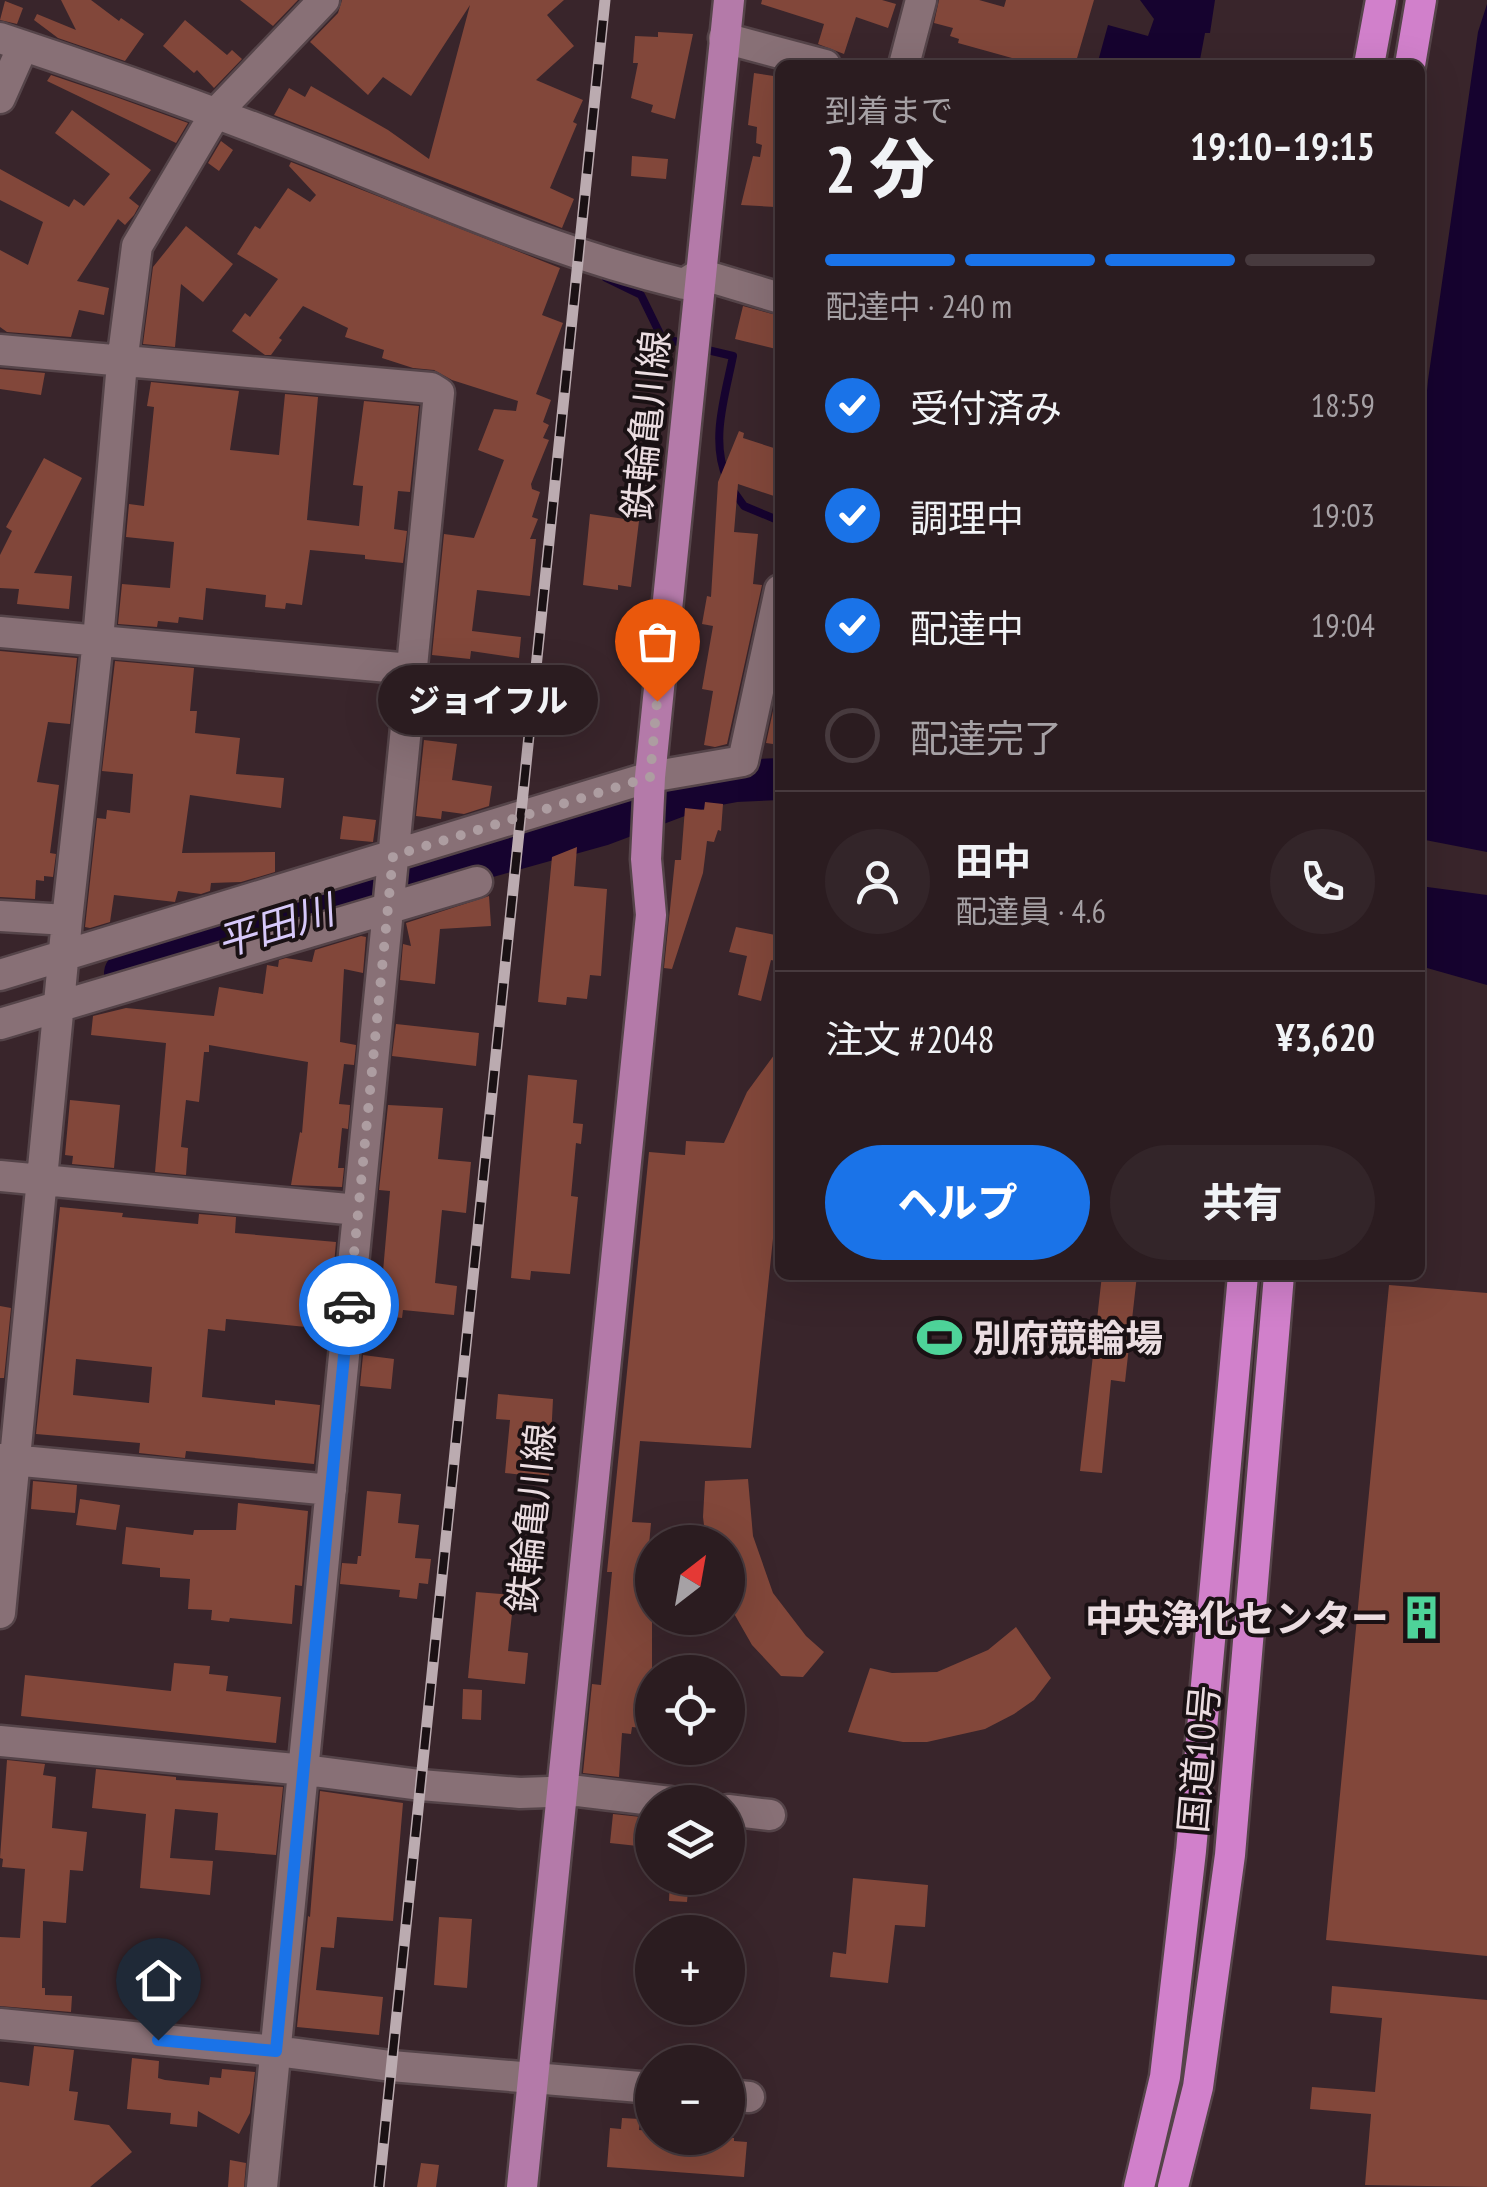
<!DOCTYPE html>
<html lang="ja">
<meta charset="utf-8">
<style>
:root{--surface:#2b1c20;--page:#332529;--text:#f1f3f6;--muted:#a6a1a5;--line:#473a3e;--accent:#1a73e8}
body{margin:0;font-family:"PT Sans Narrow","Noto Sans JP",sans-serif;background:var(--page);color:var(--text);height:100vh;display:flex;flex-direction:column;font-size:38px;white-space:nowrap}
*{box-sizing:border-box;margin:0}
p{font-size:32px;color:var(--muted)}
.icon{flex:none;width:55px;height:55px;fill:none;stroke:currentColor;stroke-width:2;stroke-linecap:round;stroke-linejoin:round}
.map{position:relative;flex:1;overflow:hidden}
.side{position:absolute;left:775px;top:60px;width:650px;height:1220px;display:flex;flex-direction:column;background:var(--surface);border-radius:15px;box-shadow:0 10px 40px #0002,0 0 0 2px var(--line)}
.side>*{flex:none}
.needle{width:65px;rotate:31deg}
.tools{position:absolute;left:635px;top:1525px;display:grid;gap:20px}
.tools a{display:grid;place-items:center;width:110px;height:110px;border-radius:50%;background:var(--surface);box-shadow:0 10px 40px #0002,0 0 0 2px var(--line);font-size:50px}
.pin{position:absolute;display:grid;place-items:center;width:85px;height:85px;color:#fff;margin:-102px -42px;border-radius:50% 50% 50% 0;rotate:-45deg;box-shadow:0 0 10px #0007}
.pin .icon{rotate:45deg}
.courier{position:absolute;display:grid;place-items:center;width:100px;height:100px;margin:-50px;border:8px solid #1a73e8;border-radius:50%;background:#fff;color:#222;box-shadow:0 2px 12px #0007}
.bubble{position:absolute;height:70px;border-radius:35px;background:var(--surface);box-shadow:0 10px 40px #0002,0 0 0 2px var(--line);font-size:32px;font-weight:800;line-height:70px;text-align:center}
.head em{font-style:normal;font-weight:800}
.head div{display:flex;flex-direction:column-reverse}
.head{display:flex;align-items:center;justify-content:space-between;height:170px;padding:0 50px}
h1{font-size:65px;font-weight:800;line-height:75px}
.bar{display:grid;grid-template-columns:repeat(4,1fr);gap:15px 10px;align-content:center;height:120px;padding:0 50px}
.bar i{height:12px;border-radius:8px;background:var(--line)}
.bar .active{background:var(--accent)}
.bar p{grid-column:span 4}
.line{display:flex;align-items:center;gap:25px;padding:0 50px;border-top:2px solid var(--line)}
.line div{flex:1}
.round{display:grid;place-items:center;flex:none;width:105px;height:105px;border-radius:52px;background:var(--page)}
ol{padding:0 50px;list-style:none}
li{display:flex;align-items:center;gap:30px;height:110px}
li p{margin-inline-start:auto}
li .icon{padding:10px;border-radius:50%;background:var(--accent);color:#fff;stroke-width:4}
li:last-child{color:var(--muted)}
li i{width:55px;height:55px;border:5px solid var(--line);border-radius:50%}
.cta{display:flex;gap:20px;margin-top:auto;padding:20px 50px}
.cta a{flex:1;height:115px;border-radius:60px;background:var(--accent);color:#fff;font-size:40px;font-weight:800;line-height:115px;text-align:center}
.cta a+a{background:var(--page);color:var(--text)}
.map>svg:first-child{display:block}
.water{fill:#16032f}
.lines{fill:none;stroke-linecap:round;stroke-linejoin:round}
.stream{stroke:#16032f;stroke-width:8}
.river{stroke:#16032f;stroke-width:42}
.building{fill:#82473a;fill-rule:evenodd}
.minor-casing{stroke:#554449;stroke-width:35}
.major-casing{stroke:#554449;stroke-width:35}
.highway-casing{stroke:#554449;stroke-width:35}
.minor{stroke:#887076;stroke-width:30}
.major{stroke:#b47aa9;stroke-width:30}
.highway{stroke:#d180cb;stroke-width:30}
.rail-casing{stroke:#bbabb0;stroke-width:11}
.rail{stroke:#1a1114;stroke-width:8;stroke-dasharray:22;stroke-linecap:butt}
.done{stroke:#ad9da1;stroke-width:10;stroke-dasharray:0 18}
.route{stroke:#1a73e8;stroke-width:12}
.labels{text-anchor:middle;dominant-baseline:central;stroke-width:8;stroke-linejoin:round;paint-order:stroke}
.street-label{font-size:38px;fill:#ebdde1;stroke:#1a1114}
.poi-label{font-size:38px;font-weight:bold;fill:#ebdde1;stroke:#1a1114;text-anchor:start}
.water-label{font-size:40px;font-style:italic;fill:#d7c9fa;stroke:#1a1114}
</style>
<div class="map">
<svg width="1487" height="2187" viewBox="0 0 1487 2187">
<rect width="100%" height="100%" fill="#39252b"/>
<path class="water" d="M1140,0h75l-5,33h-5l-6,32h-102l11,-40 40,11 6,-17z
M1487,4v848l-67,-13v-374l8,-85 50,-348z
M1420,886l67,9v90l-67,-19z"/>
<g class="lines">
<path class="stream" d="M606,278l35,17 21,43 24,6
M699,348l34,8c-8,40 -23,85 -6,123
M734,492l10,14 36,15"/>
<path class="river" d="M125,973l308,-101 168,-47 101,-38 33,-6 45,-2"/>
</g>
<path class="building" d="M61,0h30l28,21 2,-3 23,16 -19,27 -67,-23 -24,-18 3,-6 39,16z
M240,0h58l-25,26z
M342,0h222l-17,15 27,31 -38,34 47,20 -10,22 4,2 -27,64 24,11 -12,29 -288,-113 15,-27 16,9 6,-11 77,44 41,29 41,-154 -59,91 -28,-19 -15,18 -58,-53 28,-29z
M762,0h120l14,4 -8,24 -32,-11 -12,37 -26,-10 6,-20 -63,-20z
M939,0h40l25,7 2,-7h88l-19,65h-65l2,-7 -54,-15 1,-4 -9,-3 3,-8 -19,-5z
M5,1l18,7 -6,16 -17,-4z
M185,20l42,35 5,-5 10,9 -28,29 -17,-18 -3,3 -31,-27z
M658,32l35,2 -18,85 -24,-7 2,-7 -22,-7 7,-35h-5l2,-27 23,1z
M754,73l26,4v121l-5,-1v10l-34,-2 12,-49 7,1 2,-12 -6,-2 1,-16 -9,-2z
M51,75l62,21 75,27 -12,20 -129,-62z
M72,110l79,60 -22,28 10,8 -5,9 -9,10 -7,-6 -41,62 32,7 -5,27 -25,-5 -8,27 -64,-5 -7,-5v-77l28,15 15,-43 -43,-22v-31l69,38 5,-8 10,7 26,-32 -55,-41z
M221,141l12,9 -14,21 -11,-8z
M632,156l36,3 -2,20 -35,-3z
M291,162l269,106 -18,47 21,8 -27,71 15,6 -8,22 6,3 -6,13 6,2 -18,44 1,5 8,3 -8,25 6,2 -8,20h6l-6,57 -53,-6 -5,41 49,6 -2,21 -48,-7 -1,8 -38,-4 12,-121 30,4 30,-78 -26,-10 16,-41 22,2 2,-10 -66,-21 -18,-10 -21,-2 -31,-10 2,-8 -39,-13 3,-9 -45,-22 -24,32 3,2 -11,15h-6l-33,-24 13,-18 5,4 28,-38 -41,-25 18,-28 5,3 28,-41 22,14 6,-7 -27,-29z
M186,226l47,38 -30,38 -22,-18 -6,63 -32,-3 10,-77z
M743,306l37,10v34l-45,-11z
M0,369l45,4 -4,22 -41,-6z
M151,382l88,9 -9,59 49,5 6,-61 33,3 -11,123 52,6 4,-40 -10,-1 11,-84 55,5 -9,86 -12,-1 -4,38 13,2 -4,32 -38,-4v-4l-55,-5 -8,55 -16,-2 -1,6 -20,-2 1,-12 -60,-7 -3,32 -24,-3 -1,6 -20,-2 -1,6 -39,-3 4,-40 48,4 4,-46 -48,-5 3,-33 15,2 10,-99 -7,-1z
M739,431l5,2 -1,5 37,12v28l-6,18 -36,-12 -4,48 24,2 -5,50 9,1 -35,159 -12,3 -11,-2 9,-54 -11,-2 11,-63 -11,-2 5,-28 4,1 7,-115z
M44,458l38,20 -48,95 38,3 -3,33 -52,-5 2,-15 -19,-1v-33l12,-24 -6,-4z
M590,514l49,7 -8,66 -13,-2v5l-35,-5z
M0,651l77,7 -7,66 -22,-2 -11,60 22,3 -9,68 6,1 -3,23 -9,-1v5l-8,-1 -1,19 -35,-2z
M115,661l79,7 -4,43h7l-2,22 45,5 -4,36 48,4 -3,30 -91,-13 -8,58 93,-1v20l-34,10 -30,1 -1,8 -9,3 -23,-3 -3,11 -61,-7 -4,27 -20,6 -5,-1 12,-109 9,1 1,-9 23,3 3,-39 -31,-3z
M780,679v66l-14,-2z
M424,740l33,4 -5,36 40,6 -3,20 -25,8 -22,-3 -1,8 -25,-3z
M705,802l18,2 -2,27 -3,-1 -4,12 -7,-1 -4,32 -31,96 -8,-1 11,-108h6l4,-52 19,2z
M343,816l33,4 -3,22 -33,-3z
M577,847l-3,39 33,3 -6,87 -11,-1 -3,24 -20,-2 -1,8 -28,-3 14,-145z
M489,896l2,30 -51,3 -5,55 -35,-4 3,-36 8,2 -5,-23z
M736,927l44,9v26l-9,-2 -10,41 -23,-6 9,-39 -18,-4z
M361,936l5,1 -3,36 -19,-4 -4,73 16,3 -2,20 -10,-1 -5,40 11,1 -2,24 -6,-1 -4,40h6l-2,19 -51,-2 9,-53 2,1 6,-71 -99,-17v7h-5l-5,50 -13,-2 -5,47 7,1 -2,27 -31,-3 11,-129 -75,-8 2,-19 33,-8 88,8 5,-29 44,7 4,-29 11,2 1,-7 7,-2 26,4 3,-12z
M396,1024l83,9 -3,33 -84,-10z
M780,1047v125l-29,276 -111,-7 -8,81 19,1 -7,77 8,1v128l-20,-2 -1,7 -9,-1 -3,44 -36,-4 9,-89 9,1 11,-113h-5l42,-420 36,3 1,-14 38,2 23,-51z
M528,1075l49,5 -4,43 10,1 -2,20 -5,-1 -5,53 7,1 -8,77 -39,-3 -1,9 -19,-2z
M70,1100l50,5 -6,63 -42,-4 1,-8 -8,-1z
M388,1105l55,3 -5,51 33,3 -5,51 -24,-3 -7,73 22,3 -3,29 -51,-5 -1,8 -35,-4 3,-32 12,1 8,-92 -11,-1z
M60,1207l63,6 -1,4 76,7 1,-10 37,3 -1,16 101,9 -3,35 -22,-2 -5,52 -80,-8 -1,12 -17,-2 -6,68 73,8v-5l45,5 -6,59 -128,-13 -1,7 -46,-5 1,-10 -104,-9zM76,1359l76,8 -3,36 -76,-8z
M1102,1275h35l-12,107 -14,-2 -9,93 -22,-2z
M1389,1285l98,8v663l-161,-16z
M0,1306l11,2 -7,70h-4z
M363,1355l31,4 -3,30 -31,-3z
M498,1394l55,5 -4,79 -44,-5 5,-53 -14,-1z
M748,1479l5,57 20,57 33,43 18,16 -21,25 -22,-1 -29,-31 -24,-42v-61h-22l-3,-25 2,-36z
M33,1481l44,4 -2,28 -44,-4z
M367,1491l34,3 -3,29 21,2 -4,33 16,1 -3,25 -9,-1 -2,16 -18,-2 1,-7 -60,-6 2,-21 15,1 1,-8h3z
M80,1499l40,6 -4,25 -40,-5z
M238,1503l70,8 -6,75 -7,-1 -3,39 -62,-6 -1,4 -18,-2 1,-10 -24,-1 2,-30 -30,-2v-9l-38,-4 4,-37 67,8 1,-5h42z
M476,1592l38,3 -6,56 20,2 -3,31 -57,-6z
M1016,1627l35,51 -17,22 -20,14 -29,15 -58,13h-24l-55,-10 22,-64 22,5 45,-1 51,-22z
M174,1663l36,3 -1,8 19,2 -2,15 55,6 -5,46 -255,-27 4,-41 146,16z
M463,1689l19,1 -1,30 -19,-1z
M7,1760l38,4 -2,11 13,2 -4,51 35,4 -4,39 -13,-1 -4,53 -23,-2 -1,67h3v7l27,1 -1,16 -71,-6v-69l20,1 5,-69 -23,-2 1,-8 -3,-1z
M96,1769l80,8v3l107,7 -7,68 -61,-5 3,-37 -43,-4 -5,49 43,3 -3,34 -70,-7 6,-74 -54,-6z
M320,1791l83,12 -10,118 -56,-4 -3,31 -13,-1 -5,43 67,7 -4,38 -82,-8 11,-111 2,1z
M613,1814l37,4 -3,29 -37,-4z
M670,1878h19l-2,24 -18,-1z
M853,1878l75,7 -3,42 -30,-2 -7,58 -58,-6 3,-25 13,2z
M439,1917l33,2 -5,69 -33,-3z
M1332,1986l155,14v187l-122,-2 6,-71 -61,-5 2,-22 63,5 7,-74 -52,-5z
M34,2046l40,4 -5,41 9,1 -4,28 35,5 23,27 -42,35h-90v-105l29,4z
M132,2058l27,3 -1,17 7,2 44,5 1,-8 11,1 1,-9 33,3 -5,41 -11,21 -41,-23 -1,16 -27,-3 1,-11 -44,-4z
M622,2118l18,1 -1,11 13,1v7h82v3l13,1 -3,35 -137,-10 3,-39 11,1z
M230,2160l16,3 -2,24h-16z
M421,2163l18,2 -3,22h-19z"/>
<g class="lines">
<defs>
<path id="minor" d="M0,38c106,35 213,73 317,114 124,50 236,100 367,132l16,-10 80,24
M724,38l101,27
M904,65l17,-65
M0,98l23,-52
M0,350l431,38 8,5 -177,1794
M0,632l411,37
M0,916l67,4
M0,975l650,-198 93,-16 37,-171
M0,1024l477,-142
M0,1176l358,34
M0,1459l331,31
M0,1613l67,-693 31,-280 24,-277 15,-117 78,-132 109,-114
M0,1741l305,29 115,15 100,8 58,-2 92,11
M728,1810l42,5
M0,2024l276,27 115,15 261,22
M728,2095l21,2"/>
<path id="major" d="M522,2187l129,-1272 -5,-56 4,-82 79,-777"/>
<path id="highway" d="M1369,65l12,-65
M1410,65l11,-65
M1139,2187l26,-110 26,-226 52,-576
M1173,2187l25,-100 32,-232 49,-580"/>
</defs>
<use href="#minor" class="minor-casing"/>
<use href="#major" class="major-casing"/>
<use href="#highway" class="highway-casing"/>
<use href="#minor" class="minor"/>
<use href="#major" class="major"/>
<use href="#highway" class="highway"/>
<defs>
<path id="rail" d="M379,2187l226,-2187"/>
</defs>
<use href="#rail" class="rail-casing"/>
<use href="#rail" class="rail"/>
</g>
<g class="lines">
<path class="done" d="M349,1305l44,-449 257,-79 7,-76"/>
<path class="route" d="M158,2040l118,11 73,-746"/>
</g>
<defs>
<symbol id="stadium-bare" viewBox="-9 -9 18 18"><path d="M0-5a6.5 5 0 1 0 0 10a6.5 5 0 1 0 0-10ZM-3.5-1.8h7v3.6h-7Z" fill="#4ed399" stroke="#1a1114" stroke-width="2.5" paint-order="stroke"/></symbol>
<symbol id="building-bare" viewBox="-9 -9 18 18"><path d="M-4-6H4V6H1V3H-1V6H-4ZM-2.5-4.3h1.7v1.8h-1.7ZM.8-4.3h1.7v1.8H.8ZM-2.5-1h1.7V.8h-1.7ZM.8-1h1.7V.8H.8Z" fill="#4ed399" stroke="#1a1114" stroke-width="2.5" paint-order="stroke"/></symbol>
</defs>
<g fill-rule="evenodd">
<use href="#stadium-bare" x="908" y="1306" width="63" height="63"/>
<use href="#building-bare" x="1390" y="1586" width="63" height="63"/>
</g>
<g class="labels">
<g class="street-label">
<text transform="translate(645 425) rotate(-84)">鉄輪亀川線</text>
<text transform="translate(530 1518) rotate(-84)">鉄輪亀川線</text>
<text transform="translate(1198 1759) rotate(-85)">国道10号</text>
</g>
<g class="poi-label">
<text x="973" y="1337">別府競輪場</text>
<text x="1389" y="1617" text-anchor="end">中央浄化センター</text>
</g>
<g class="water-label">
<text transform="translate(275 925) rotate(-17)">平田川</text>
</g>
</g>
</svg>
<div class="tools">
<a><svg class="needle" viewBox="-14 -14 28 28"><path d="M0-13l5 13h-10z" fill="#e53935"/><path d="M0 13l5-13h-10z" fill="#a6a1a5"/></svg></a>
<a><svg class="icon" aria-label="locate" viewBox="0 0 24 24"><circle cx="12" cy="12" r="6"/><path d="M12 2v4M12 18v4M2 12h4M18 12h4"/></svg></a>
<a><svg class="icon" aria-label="layers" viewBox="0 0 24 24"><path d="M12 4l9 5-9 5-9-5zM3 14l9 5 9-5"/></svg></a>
<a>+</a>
<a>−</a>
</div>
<div class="pin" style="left:657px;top:701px;background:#ea580c"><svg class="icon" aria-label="bag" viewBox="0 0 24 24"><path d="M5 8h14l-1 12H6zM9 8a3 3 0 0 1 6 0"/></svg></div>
<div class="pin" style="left:158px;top:2040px;background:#1f2937"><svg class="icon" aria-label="home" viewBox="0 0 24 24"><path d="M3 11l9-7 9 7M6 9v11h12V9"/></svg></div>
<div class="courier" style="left:349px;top:1305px"><svg class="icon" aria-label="car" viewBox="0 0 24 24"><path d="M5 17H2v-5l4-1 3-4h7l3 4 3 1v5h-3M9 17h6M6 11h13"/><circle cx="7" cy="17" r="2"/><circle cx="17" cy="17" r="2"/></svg></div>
<div class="bubble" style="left:378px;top:665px;width:220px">ジョイフル</div>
<section class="side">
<div class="head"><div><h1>2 分</h1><p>到着まで</p></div><em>19:10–19:15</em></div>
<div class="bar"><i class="active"></i><i class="active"></i><i class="active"></i><i></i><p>配達中 · 240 m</p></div>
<ol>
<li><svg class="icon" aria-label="check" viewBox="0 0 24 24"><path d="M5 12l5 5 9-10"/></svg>受付済み<p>18:59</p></li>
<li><svg class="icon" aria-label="check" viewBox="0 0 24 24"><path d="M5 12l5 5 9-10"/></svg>調理中<p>19:03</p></li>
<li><svg class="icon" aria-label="check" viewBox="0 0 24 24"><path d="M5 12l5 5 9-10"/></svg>配達中<p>19:04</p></li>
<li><i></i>配達完了</li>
</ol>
<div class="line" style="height:180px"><a class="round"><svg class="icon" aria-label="person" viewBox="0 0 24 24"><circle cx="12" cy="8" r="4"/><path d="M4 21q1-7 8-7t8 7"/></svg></a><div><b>田中</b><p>配達員 · 4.6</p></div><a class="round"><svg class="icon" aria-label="phone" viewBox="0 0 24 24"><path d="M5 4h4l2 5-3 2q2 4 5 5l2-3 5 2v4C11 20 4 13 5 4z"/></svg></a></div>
<div class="line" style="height:130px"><div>注文 #2048</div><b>¥3,620</b></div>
<div class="cta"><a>ヘルプ</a><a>共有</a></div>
</section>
</div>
